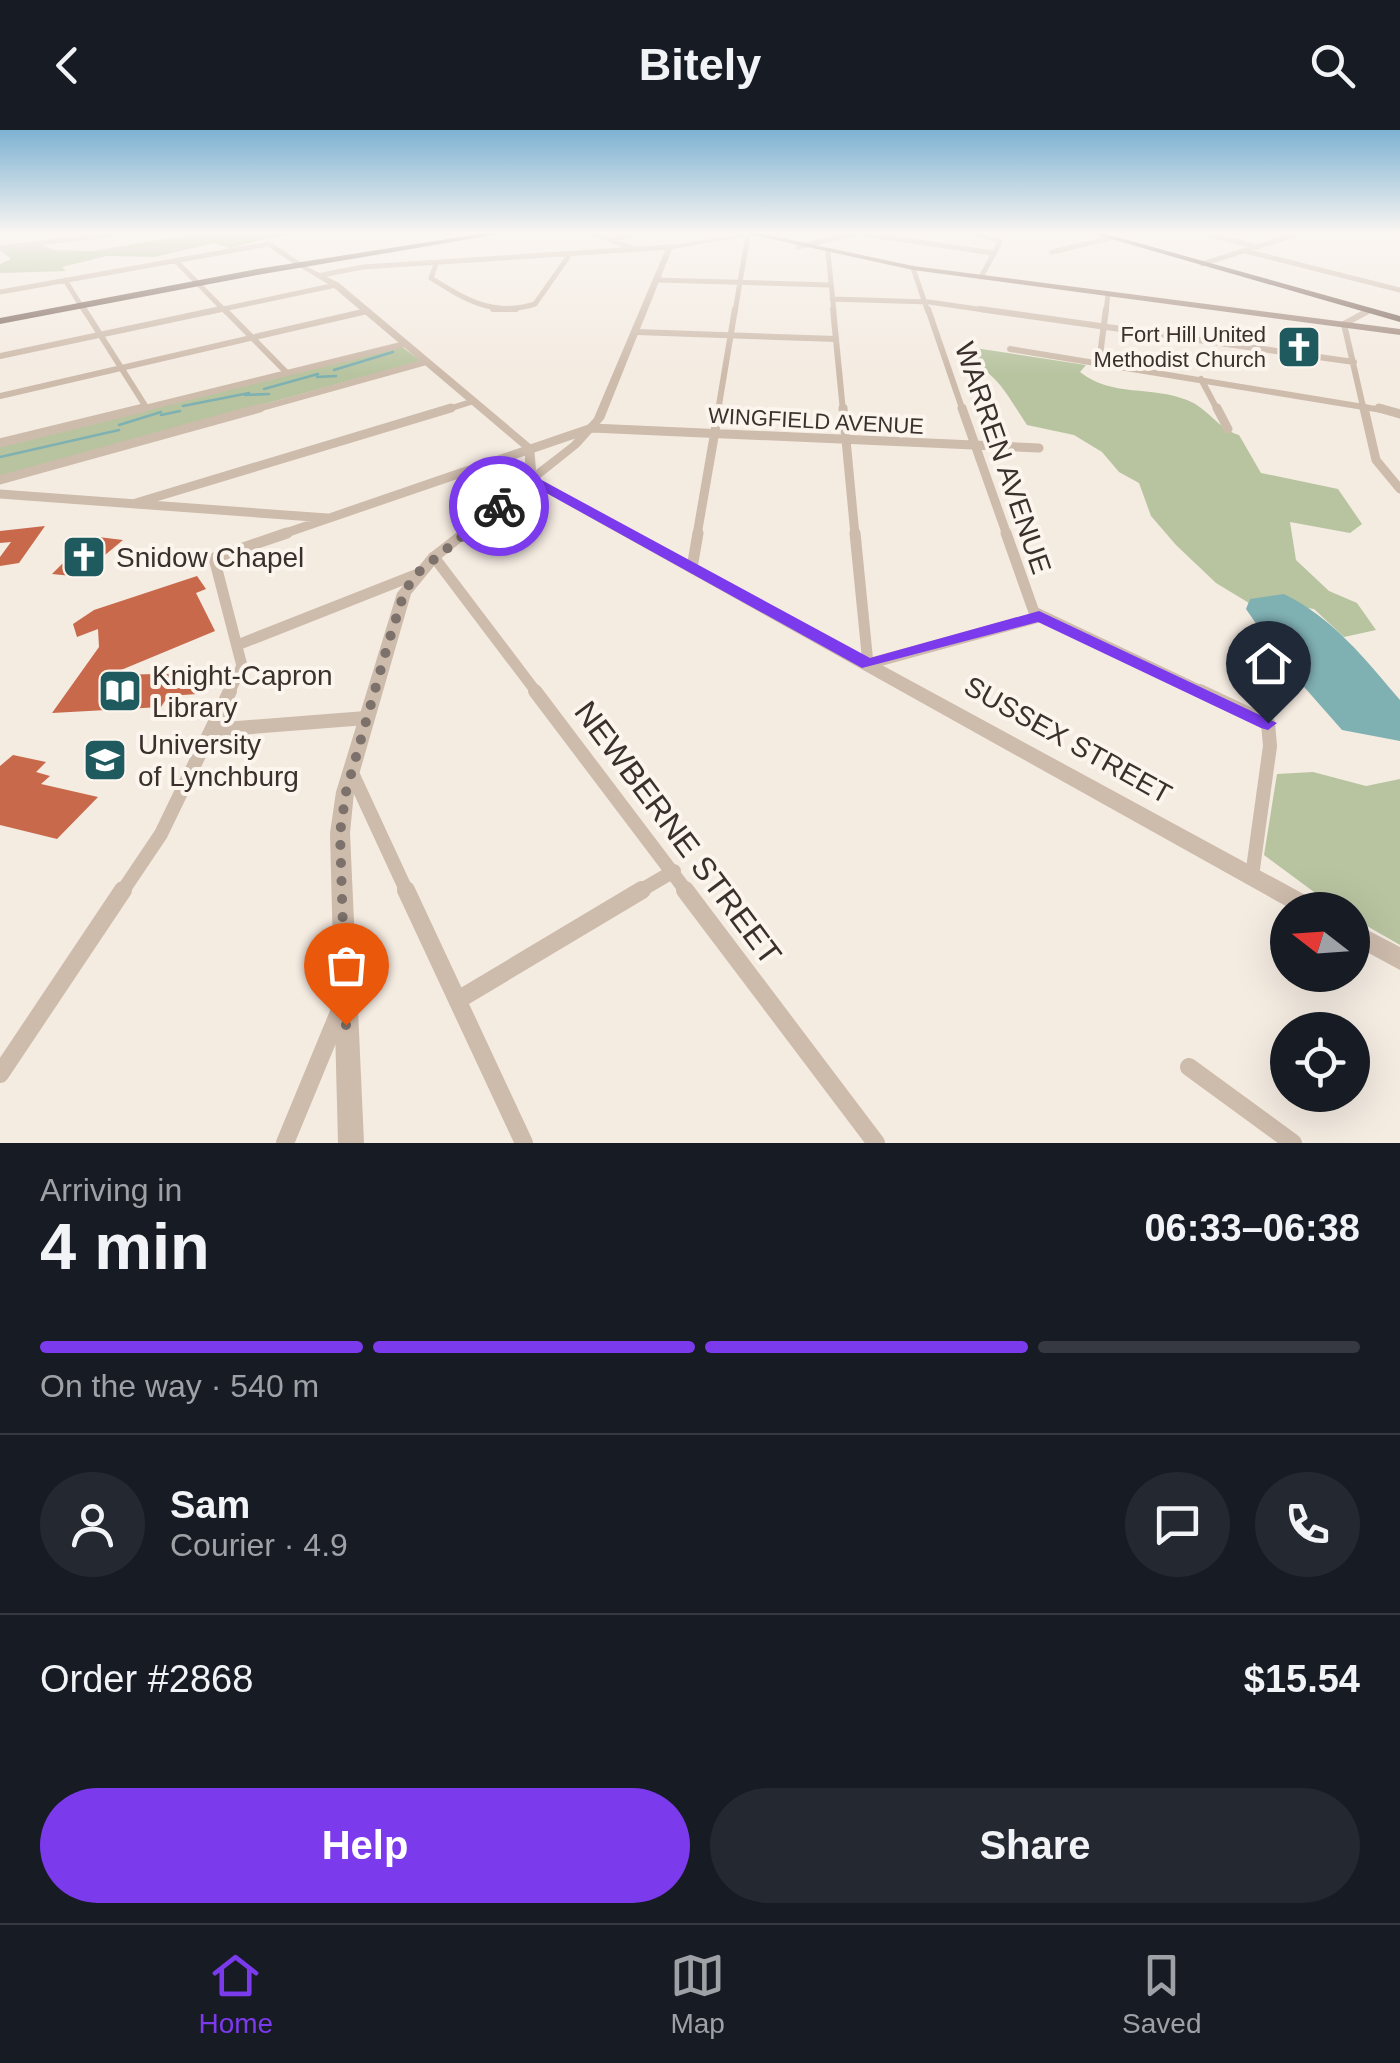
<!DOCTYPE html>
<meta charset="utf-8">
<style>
:root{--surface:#171b24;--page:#242831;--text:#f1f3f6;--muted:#9ea1a6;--line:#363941;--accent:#7c3aed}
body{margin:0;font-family:Helvetica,sans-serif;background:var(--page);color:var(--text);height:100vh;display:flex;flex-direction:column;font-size:38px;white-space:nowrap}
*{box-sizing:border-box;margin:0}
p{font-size:32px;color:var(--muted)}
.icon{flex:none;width:55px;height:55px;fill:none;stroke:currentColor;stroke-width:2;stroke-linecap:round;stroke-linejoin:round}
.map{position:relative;height:1013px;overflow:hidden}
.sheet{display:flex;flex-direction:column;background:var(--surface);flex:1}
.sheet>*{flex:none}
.needle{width:65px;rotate:287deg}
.tools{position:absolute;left:1270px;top:762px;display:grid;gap:20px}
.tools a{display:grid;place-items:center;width:100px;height:100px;border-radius:50%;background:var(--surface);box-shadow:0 10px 40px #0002;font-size:50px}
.pin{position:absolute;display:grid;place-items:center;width:85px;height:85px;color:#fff;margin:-102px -42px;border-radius:50% 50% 50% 0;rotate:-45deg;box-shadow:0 0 10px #0007}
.pin .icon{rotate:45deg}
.courier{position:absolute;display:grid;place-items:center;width:100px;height:100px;margin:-50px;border:8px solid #7c3aed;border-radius:50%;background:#fff;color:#222;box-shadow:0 2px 12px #0007}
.summary em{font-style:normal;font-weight:600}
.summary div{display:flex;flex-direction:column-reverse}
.summary{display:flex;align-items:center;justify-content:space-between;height:170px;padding:0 40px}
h1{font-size:65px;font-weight:600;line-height:75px}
.bar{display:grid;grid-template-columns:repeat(4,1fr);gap:15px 10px;align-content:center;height:120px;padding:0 40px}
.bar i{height:12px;border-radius:8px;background:var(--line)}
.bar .selected{background:var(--accent)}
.bar p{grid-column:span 4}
.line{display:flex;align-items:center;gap:25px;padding:0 40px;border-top:2px solid var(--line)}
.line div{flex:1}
.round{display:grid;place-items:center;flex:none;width:105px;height:105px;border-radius:52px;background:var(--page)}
.action{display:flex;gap:20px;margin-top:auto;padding:20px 40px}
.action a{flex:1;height:115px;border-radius:60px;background:var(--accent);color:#fff;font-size:40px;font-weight:600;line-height:115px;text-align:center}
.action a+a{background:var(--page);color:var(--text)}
header{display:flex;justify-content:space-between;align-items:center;height:130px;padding:0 40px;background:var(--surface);font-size:45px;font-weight:600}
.dock{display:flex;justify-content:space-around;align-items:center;height:140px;border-top:2px solid var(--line);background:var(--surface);font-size:28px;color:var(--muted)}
.dock a{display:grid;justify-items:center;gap:5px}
.dock .selected{color:var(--accent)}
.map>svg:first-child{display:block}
.green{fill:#b8c4a0}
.water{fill:#7fb0b2}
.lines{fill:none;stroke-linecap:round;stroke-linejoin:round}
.stream{stroke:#7fb0b2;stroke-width:2.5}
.building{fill:#c8694b}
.minor-far5{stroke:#cdbbac;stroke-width:5}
.minor-far4{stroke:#cdbbac;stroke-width:6}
.minor-far3{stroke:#cdbbac;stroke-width:9}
.minor-far2{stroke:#cdbbac;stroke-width:11}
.minor-far1{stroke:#cdbbac;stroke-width:14}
.minor{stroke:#cdbbac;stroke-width:18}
.tertiary{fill:#cdbbac;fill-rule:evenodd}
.secondary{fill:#a18a7d;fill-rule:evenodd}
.primary{fill:#7d675c;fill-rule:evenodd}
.route{fill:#7c3aed}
.done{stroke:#7c716b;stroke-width:10;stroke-dasharray:0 18}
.labels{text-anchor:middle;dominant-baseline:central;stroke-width:8;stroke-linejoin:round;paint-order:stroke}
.far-poi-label{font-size:22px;fill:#3b302b;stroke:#fbf5ee;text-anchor:end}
.far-street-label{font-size:22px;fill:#3b302b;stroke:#fbf5ee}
.street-label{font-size:28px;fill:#3b302b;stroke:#fbf5ee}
.poi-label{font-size:28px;fill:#3b302b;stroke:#fbf5ee;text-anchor:start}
.near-street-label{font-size:32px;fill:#3b302b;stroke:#fbf5ee}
</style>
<header><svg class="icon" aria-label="back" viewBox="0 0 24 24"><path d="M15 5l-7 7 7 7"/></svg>Bitely<svg class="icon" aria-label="search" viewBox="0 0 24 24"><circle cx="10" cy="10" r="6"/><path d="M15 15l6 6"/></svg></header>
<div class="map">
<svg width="1400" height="1013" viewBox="0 0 1400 1013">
<rect width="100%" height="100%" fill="#f4ebe1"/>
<path class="green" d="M206,102h123l-56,5 -43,11 -16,-5 -59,14 -48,-1 -45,11 4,4 -66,2v-9l11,-5 -11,-9 42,-5 12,5 38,1z
M401,216l20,15 -421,116v-30z
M975,218l111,17 -6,7c31,25 72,14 107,28 21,8 31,29 52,35l22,38 77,16 24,35 -12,9 -60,-11 6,38 33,31 28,12 19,27 -32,7 -30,-28 -64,-10 -1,4 -33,-20 -40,-38 -25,-29 -12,-33 -20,-11 -17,-20 -28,-17 -47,-10c-21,-31 -31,-57 -68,-66l-4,-9z
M1313,642l53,14 34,-7v166l-47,-27 -1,-8 -19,-4 -69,-51 13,-81z"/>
<path class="water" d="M1284,464c49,24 81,65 116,106v41l-58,-11 -59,-67 -37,-54 4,-10z"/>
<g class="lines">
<path class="stream" d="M334,240l59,-18
M317,247l19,-1
M264,259l54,-15
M245,265l24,-1
M183,276l66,-13
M161,285l19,-4
M119,295l42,-13
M0,327l119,-27"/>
</g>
<path class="building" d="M45,396l-26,37 -19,3v-9l11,-15 -11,1v-12z
M90,406l33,4 -36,30 -15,6 -20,-2z
M197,446l9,13 -10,4 19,38 -106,44 100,-2 -12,21 -29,2 -7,11 -109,6 47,-66 -1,-18 -21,8 -4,-13 21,-14z
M13,625l33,7 -10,10 14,4 -9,8 57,13 -41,42 -57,-14v-59z"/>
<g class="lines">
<path class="minor-far5" d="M589,102l46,17
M850,102l143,21
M975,102l25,10 -19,35
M1199,102l58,15
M611,109l35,-7
M798,117l59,-14
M0,118l129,-16
M1245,121l155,39
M1052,122l58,-14
M828,123l6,59
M176,131l50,51
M436,134l-5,14c35,22 62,39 104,26l33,-47
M1202,134l102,-32
M913,138l15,44
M322,145l41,-8 306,-20
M65,150l20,32
M656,150l174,5
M0,162l269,-48 31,21
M832,169l97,3 69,10
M209,182l127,-27
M735,182l13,-78 7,-2
M1106,182l2,-18"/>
<path class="minor-far4" d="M84,179l62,98
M224,179l63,64
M493,179h23
M833,179l10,102
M928,179l35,102
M980,179l374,53
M636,202l200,7
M1010,219l378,62
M0,226l221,-47
M1099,233l7,-54
M1201,249l17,32
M0,266l367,-85
M133,281l272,-67
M251,281l175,-49
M442,281l32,-10
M718,281l17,-102
M1364,281l-20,-87 24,-13"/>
<path class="minor-far3" d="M843,278l12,127
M962,278l45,127
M1217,278l11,21
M1364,278l12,52 24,29
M1379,278l21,6
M0,313l143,-35
M0,350l260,-72
M0,364l327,24
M136,373l315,-95
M280,405l312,-107 447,20
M697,405l22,-127"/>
<path class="minor-far2" d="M855,403l13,131 171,-47
M1006,403l28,79 171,81
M434,427l103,136
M692,438l6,-35
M240,514l175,-69
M229,563l13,-27 -28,-108 73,-25"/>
<path class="minor-far1" d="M535,561l152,201
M1200,561l68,32 2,23 -18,130
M213,600l153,-12
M351,641l56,121
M122,762l39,-58 69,-143
M638,762l36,-21"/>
<path class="minor" d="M406,760l118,253
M685,760l191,253
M458,870l184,-110
M1189,937l104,76
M0,944l123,-184
M285,1013l55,-133"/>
<path class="tertiary" d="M750,103l-2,3 -76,13 -68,170 -25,28 -40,32 781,424 3,7h-30l-761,-425 -93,75 -28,34 -57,198 -4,41 14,310h-26l-8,-310 6,-41 61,-199 32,-39 96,-75v-29l-192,-163 -37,-22 6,-1 37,19 195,164 2,23 35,-27 23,-25 73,-172z
M1352,792l48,25v23l-48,-26z"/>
<path class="secondary" d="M739,102h15l159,34 487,63v6l-487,-65z"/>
<path class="primary" d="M492,102h19l-254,43 -257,49v-6l257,-49z
M1087,102h12l301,84v6z"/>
</g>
<linearGradient id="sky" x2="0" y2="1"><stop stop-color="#7eb2d2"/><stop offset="0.42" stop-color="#faf6f2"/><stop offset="1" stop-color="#faf6f2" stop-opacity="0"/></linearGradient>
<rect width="1400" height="244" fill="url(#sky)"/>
<path class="route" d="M527,347h9l334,181 169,-47 238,112 -9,7 -7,-2 -223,-106 -176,46 -330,-183 -28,23h-10v-5z"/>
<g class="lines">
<path class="done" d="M346,895l-6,-192 6,-41 42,-148 16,-51 11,-18 84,-69"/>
</g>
<defs>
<symbol id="church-square" viewBox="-11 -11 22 22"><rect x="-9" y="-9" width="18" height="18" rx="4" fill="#1f5a5e" stroke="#fbf5ee"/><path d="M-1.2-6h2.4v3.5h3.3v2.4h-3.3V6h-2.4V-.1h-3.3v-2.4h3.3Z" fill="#fff"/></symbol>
<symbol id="library-square" viewBox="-11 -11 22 22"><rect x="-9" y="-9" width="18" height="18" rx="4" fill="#1f5a5e" stroke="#fbf5ee"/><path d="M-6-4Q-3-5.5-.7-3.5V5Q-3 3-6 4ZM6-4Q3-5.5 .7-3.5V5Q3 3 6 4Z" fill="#fff"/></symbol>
<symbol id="university-square" viewBox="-11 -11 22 22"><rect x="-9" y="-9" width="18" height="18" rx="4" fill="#1f5a5e" stroke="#fbf5ee"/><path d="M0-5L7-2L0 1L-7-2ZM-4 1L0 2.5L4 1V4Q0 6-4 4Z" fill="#fff"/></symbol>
</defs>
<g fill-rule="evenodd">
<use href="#church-square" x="1274" y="192" width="50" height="50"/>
<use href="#church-square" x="59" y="402" width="50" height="50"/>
<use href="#library-square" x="95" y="536" width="50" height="50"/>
<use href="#university-square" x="80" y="605" width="50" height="50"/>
</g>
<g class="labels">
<g class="far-poi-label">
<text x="1266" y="204">Fort Hill United<tspan x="1266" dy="25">Methodist Church</tspan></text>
</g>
<g class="far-street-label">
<text transform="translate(816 291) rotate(3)">WINGFIELD AVENUE</text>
</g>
<g class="street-label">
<text transform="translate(1003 328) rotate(71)">WARREN AVENUE</text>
<text transform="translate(1068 610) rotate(29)">SUSSEX STREET</text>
</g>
<g class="poi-label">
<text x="116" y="427">Snidow Chapel</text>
<text x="152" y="545">Knight-Capron<tspan x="152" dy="32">Library</tspan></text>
<text x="138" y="614">University<tspan x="138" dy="32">of Lynchburg</tspan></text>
</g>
<g class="near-street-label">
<text transform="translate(678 703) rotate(53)">NEWBERNE STREET</text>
</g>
</g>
</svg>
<div class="tools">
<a><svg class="needle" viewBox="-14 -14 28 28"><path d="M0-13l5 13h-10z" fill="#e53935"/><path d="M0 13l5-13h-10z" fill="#9ea1a6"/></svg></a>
<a><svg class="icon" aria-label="locate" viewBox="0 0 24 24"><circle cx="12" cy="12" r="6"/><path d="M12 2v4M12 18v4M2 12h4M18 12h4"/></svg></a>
</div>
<div class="pin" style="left:346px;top:895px;background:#ea580c"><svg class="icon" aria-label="bag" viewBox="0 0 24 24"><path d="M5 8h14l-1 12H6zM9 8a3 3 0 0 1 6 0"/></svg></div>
<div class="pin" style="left:1268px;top:593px;background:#1f2937"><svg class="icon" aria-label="home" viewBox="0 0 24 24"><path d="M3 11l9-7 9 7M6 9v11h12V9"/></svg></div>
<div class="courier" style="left:499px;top:376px"><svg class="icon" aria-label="bike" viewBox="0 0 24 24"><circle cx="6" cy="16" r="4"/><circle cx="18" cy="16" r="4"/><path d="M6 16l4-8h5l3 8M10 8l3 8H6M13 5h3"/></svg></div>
</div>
<section class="sheet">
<div class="summary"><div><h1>4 min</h1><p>Arriving in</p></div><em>06:33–06:38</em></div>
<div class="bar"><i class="selected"></i><i class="selected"></i><i class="selected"></i><i></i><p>On the way · 540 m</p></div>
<div class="line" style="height:180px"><a class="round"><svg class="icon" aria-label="person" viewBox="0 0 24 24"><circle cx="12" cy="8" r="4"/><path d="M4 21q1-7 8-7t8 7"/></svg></a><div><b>Sam</b><p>Courier · 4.9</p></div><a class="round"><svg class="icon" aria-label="chat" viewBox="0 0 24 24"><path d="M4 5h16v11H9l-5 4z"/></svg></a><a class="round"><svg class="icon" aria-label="phone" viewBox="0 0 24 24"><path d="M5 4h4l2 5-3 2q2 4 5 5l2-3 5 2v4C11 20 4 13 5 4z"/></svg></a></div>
<div class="line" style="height:130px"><div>Order #2868</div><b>$15.54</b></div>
<div class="action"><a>Help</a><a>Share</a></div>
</section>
<nav class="dock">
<a class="selected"><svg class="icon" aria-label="home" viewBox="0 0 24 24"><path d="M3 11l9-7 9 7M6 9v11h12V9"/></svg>Home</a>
<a><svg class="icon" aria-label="map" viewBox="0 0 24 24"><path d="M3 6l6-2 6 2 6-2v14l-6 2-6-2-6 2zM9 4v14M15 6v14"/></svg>Map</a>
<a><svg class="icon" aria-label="saved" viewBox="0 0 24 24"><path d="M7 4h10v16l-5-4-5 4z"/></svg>Saved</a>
</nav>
